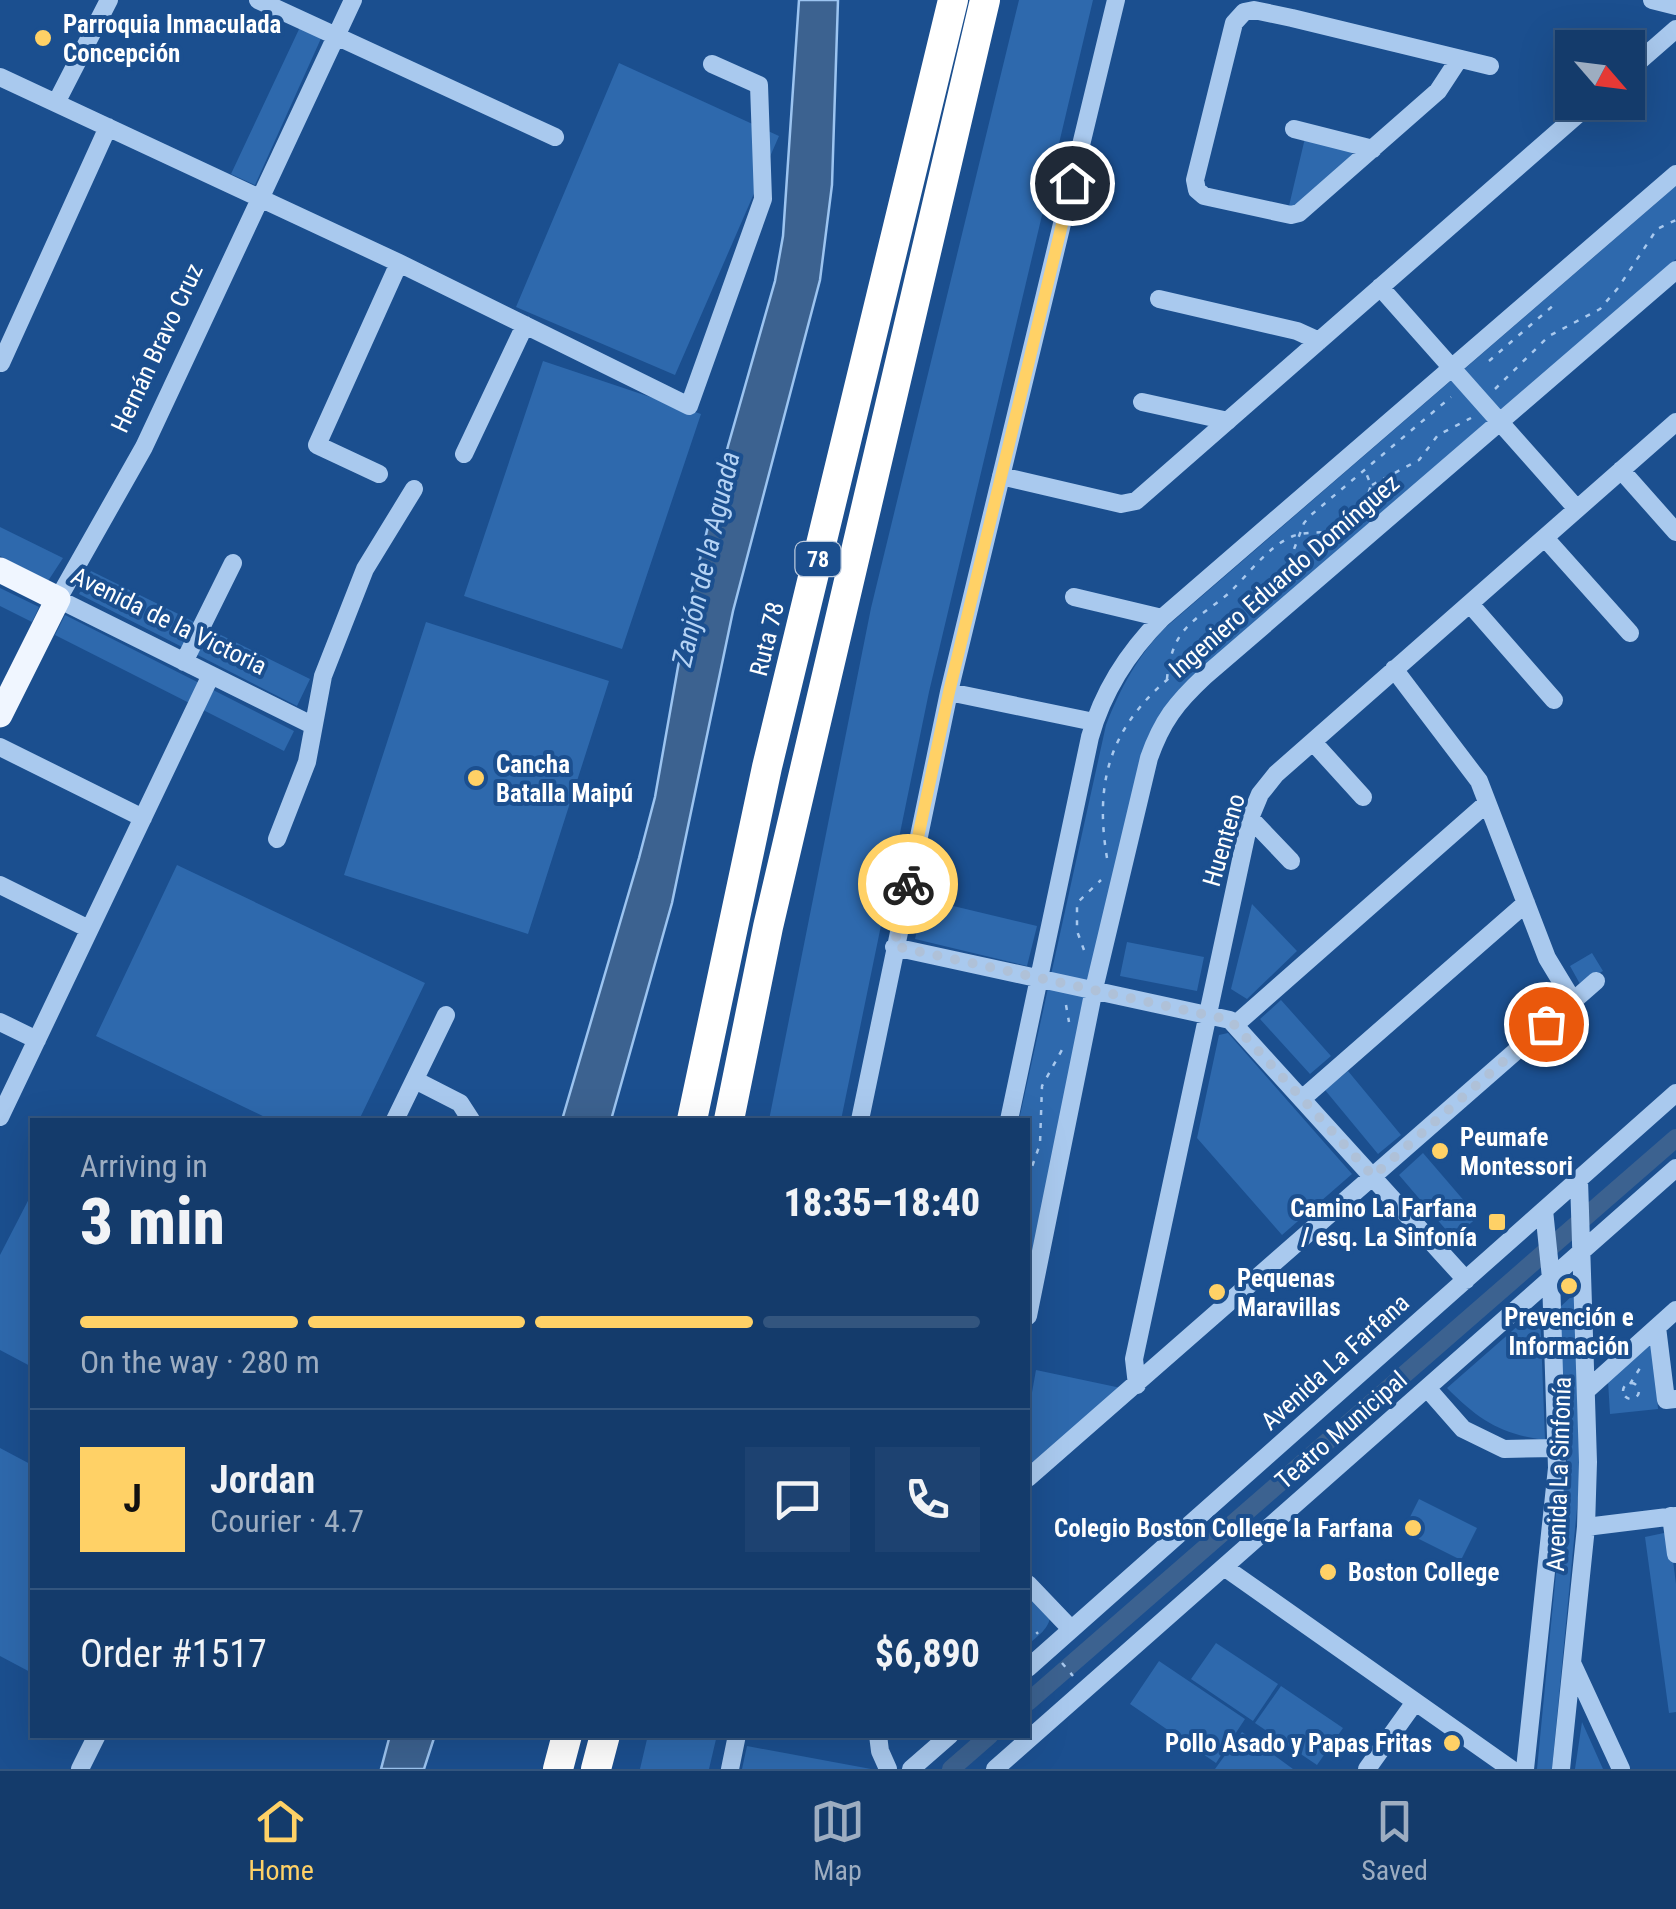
<!DOCTYPE html>
<meta charset="utf-8">
<style>
:root{--surface:#143b6b;--page:#1d4271;--text:#f1f3f6;--muted:#9dadc1;--line:#33557e;--accent:#ffd166}
body{margin:0;font-family:"Roboto Condensed",sans-serif;background:var(--page);color:var(--text);height:100vh;display:flex;flex-direction:column;font-size:38px;white-space:nowrap}
*{box-sizing:border-box;margin:0}
p{font-size:32px;color:var(--muted)}
.icon{flex:none;width:55px;height:55px;fill:none;stroke:currentColor;stroke-width:2;stroke-linecap:round;stroke-linejoin:round}
.map{position:relative;flex:1;overflow:hidden}
.panel{position:absolute;left:30px;top:1118px;width:1000px;height:620px;display:flex;flex-direction:column;background:var(--surface);border-radius:0px;box-shadow:0 10px 40px #0002,0 0 0 2px var(--line)}
.panel>*{flex:none}
.needle{width:65px;rotate:118deg}
.controls{position:absolute;left:1555px;top:30px;display:grid;gap:20px}
.controls a{display:grid;place-items:center;width:90px;height:90px;border-radius:0px;background:var(--surface);box-shadow:0 10px 40px #0002,0 0 0 2px var(--line);font-size:50px}
.pin{position:absolute;display:grid;place-items:center;width:85px;height:85px;color:#fff;margin:-42px;border:5px solid #fff;border-radius:50%;box-shadow:0 2px 10px #0007}
.courier{position:absolute;display:grid;place-items:center;width:100px;height:100px;margin:-50px;border:8px solid #ffd166;border-radius:50%;background:#fff;color:#222;box-shadow:0 2px 12px #0007}
.summary em{font-style:normal;font-weight:800}
.summary div{display:flex;flex-direction:column-reverse}
.summary{display:flex;align-items:center;justify-content:space-between;height:170px;padding:0 50px}
h1{font-size:65px;font-weight:800;line-height:75px}
.bar{display:grid;grid-template-columns:repeat(4,1fr);gap:15px 10px;align-content:center;height:120px;padding:0 50px}
.bar i{height:12px;border-radius:8px;background:var(--line)}
.bar .active{background:var(--accent)}
.bar p{grid-column:span 4}
.line{display:flex;align-items:center;gap:25px;padding:0 50px;border-top:2px solid var(--line)}
.line div{flex:1}
.round{display:grid;place-items:center;flex:none;width:105px;height:105px;border-radius:0px;background:var(--page)}
.tab-bar{display:flex;justify-content:space-around;align-items:center;height:140px;border-top:2px solid var(--line);background:var(--surface);font-size:28px;color:var(--muted)}
.tab-bar a{display:grid;justify-items:center;gap:5px}
.tab-bar .active{color:var(--accent)}
.map>svg:first-child{display:block}
.green{fill:#2e69ad}
.water{fill:#3c6290;stroke:#9cc4f0;stroke-width:2.5}
.lines{fill:none;stroke-linecap:round;stroke-linejoin:round}
.canal{stroke:#3c6290;stroke-width:18}
.path{stroke:#a9c9ee;stroke-width:2.5;stroke-dasharray:5 8;stroke-linecap:butt}
.minor{stroke:#a9c9ee;stroke-width:18}
.major{stroke:#f0f6ff;stroke-width:25}
.highway{stroke:#fff;stroke-width:30}
.done{stroke:#afc1d8;stroke-width:10;stroke-dasharray:0 18}
.route{stroke:#ffd166;stroke-width:12}
.poi-dot{fill:#ffd166;stroke:#1b4f8f;stroke-width:4}
.labels{text-anchor:middle;dominant-baseline:central;stroke-width:8;stroke-linejoin:round;paint-order:stroke}
.shield{fill:#1b4f8f;stroke:#bbcadd;stroke-width:2.5}
.shield-label{font-size:22px;font-weight:bold;fill:#fff}
.poi-label{font-size:25px;font-weight:bold;fill:#fff;stroke:#1b4f8f;text-anchor:start}
.street-label{font-size:25px;fill:#fff;stroke:#1b4f8f}
.water-label{font-size:28px;font-style:italic;fill:#b5d3f5;stroke:#1b4f8f}
</style>
<div class="map">
<svg width="1676" height="1769" viewBox="0 0 1676 1769">
<rect width="100%" height="100%" fill="#1b4f8f"/>
<path class="green" d="M1019,0h74l-164,692 -88,428h-72l102,-512z
M301,25l22,9 -68,151 -24,-11z
M619,63l160,73 -104,239 -159,-68z
M1305,138l45,11 3,7 -57,52 -7,-2z
M1676,186v73l-477,411c-30,28 -44,47 -58,86l-113,535v-171h-9l87,-395c15,-38 31,-68 59,-97z
M543,361l158,53 -79,235 -158,-53z
M0,527l63,31 -15,23 -48,-25z
M91,571l219,108 -13,27 -218,-112z
M0,588l39,19 -7,15 -32,-16z
M65,615l229,116 -10,20 -229,-116z
M426,622l183,59 -81,253 -184,-59z
M177,865l248,118 -66,137h-88l-175,-84z
M924,899l113,27 -10,40 -112,-27z
M1252,904l45,47 -50,48 -16,-10z
M1127,942l77,15 -7,34 -77,-15z
M1592,953l11,18 -23,13 -10,-18z
M1281,1000l50,56 -21,18 -50,-55z
M1228,1033l124,141 -70,61 -85,-97 22,-103z
M1348,1071l53,64 -23,19 -53,-64z
M1423,1153l55,64 -25,21 -54,-63z
M32,1193v174l-32,-17v-95z
M1574,1294l6,183 -28,292h-15l31,-320 -11,-139z
M1537,1309l3,1 5,130c-45,-6 -66,-20 -98,-52z
M1653,1342l5,67 -48,5 -2,-33z
M1036,1370l85,18 -86,73 -7,2v-48z
M0,1448l32,17v208l-32,-17z
M1419,1499l58,29 -16,32 -58,-29z
M1664,1533l6,4 6,47v128l-7,1 -24,-176z
M1028,1591l22,24c0,14 -13,21 -22,30z
M1216,1643l62,41 -25,37 -62,-42z
M1159,1661l86,58 -29,44 -86,-59z
M1281,1686l62,42 -26,37 -62,-42z
M1582,1722l21,47h-28z
M1242,1732l51,37h1h-79z
M648,1735h69l-8,34h-69z
M747,1746l124,23h-129z"/>
<path class="water" d="M799,0h39l-6,185 -12,95 -87,331 -61,292 -61,217h-49l77,-262 16,-61 35,-198 38,-153 47,-165 8,-45z
M390,1735h45l-11,34h-43z"/>
<g class="lines">
<path class="canal" d="M1028,1702l648,-564
M951,1769l39,-34"/>
<path class="path" d="M1489,361l66,-57
M1495,389l54,-53 51,-27 18,-21 39,-59 19,-9
M1372,485l47,-25 19,-25 33,-17
M1361,517l10,-32 -5,-12
M1260,604l31,-47 13,-34 7,-8 140,-118
M1167,679c1,-13 4,-26 10,-38 11,-21 34,-32 52,-48 19,-18 38,-46 64,-57 17,-6 37,-1 54,-8
M1107,858c-17,-101 19,-154 102,-210
M1084,950l-7,-19v-28l24,-23
M1066,1005l3,17
M1028,1178l12,-34 2,-58 21,-38
M1623 1391a8 8 0 1 1 16 0a8 8 0 1 1-16 0Z
M1630,1384l10,-16
M1028,1622l10,12
M1062,1663l11,13"/>
<path class="minor" d="M258,0l297,137
M1652,0l24,6
M1459,59l-21,32 -139,122 -8,2 -87,-19 -7,-6 -2,-10 39,-157 10,-11 10,-2 38,8 198,48
M1628,71l48,-42
M0,77l399,186 290,143 74,-207 -4,-114 -47,-21
M56,103l53,-103
M1294,129l79,20
M1380,287l197,222
M1159,299l138,32 22,10
M1,363l107,-236
M1142,402l86,19
M464,454l61,-129
M1621,470l55,62
M379,474l-62,-29 82,-182
M1001,476l120,28 15,-3 456,-399
M1545,538l85,95
M1074,597l88,21
M1470,604l84,96
M184,662l49,-99
M1394,669l85,112 68,177 26,43
M949,692l145,30
M312,725l-254,-126 86,-152 209,-447
M1313,742l50,55
M0,747l143,71
M1250,818l41,43
M277,839l30,-77 16,-86 42,-107 49,-80
M0,885l89,44
M894,947l336,73 236,260
M0,1022l37,18
M1236,1024l251,-221
M415,1080l45,23 11,17
M1303,1098l223,-195
M0,1117l211,-442
M395,1120l51,-105
M860,1120l89,-428 167,-692
M1009,1120l81,-383c13,-46 39,-86 72,-119l514,-444
M1028,1316l66,-327 55,-231c13,-37 27,-55 56,-82l471,-406
M1657,1327l9,73 10,-1
M1137,1385l-3,-26 116,-541 10,-24 16,-20 400,-352
M1427,1388l36,41 41,20 53,-1
M1588,1389l88,-79
M1028,1478l568,-497
M1671,1516l5,38
M1586,1527l90,-11
M1224,1567l287,202
M1028,1584l43,45
M1573,1665l48,104
M1028,1668l648,-575
M878,1735l2,16 8,18
M80,1769l17,-34
M730,1769l7,-34
M911,1769l39,-34
M995,1769l681,-601
M1367,1769l48,-67
M1525,1769l32,-301 -6,-190 -7,-68
M1561,1769l25,-242 2,-65 -9,-282"/>
<path class="major" d="M0,570l58,29 -58,116"/>
<path class="highway" d="M692,1120l75,-353 186,-767
M729,1120l39,-193 217,-927
M558,1769l9,-34
M596,1769l9,-34"/>
</g>
<g class="lines">
<path class="done" d="M908,884l-14,62 336,74 143,156 173,-152"/>
<path class="route" d="M908,884l41,-192 123,-509"/>
</g>
<g class="poi-dot">
<circle cx="43" cy="38" r="10"/>
<circle cx="476" cy="778" r="10"/>
<circle cx="1440" cy="1151" r="10"/>
<rect x="1487" y="1212" width="20" height="20" rx="5"/>
<circle cx="1569" cy="1286" r="10"/>
<circle cx="1217" cy="1292" r="10"/>
<circle cx="1413" cy="1528" r="10"/>
<circle cx="1328" cy="1572" r="10"/>
<circle cx="1452" cy="1743" r="10"/>
</g>
<g class="labels">
<rect class="shield" x="795.5" y="542" width="45" height="34" rx="8"/>
<g class="shield-label">
<text x="818" y="559">78</text>
</g>
<g class="poi-label">
<text x="63" y="24">Parroquia Inmaculada<tspan x="63" dy="29">Concepción</tspan></text>
<text x="496" y="764">Cancha<tspan x="496" dy="29">Batalla Maipú</tspan></text>
<text x="1460" y="1137">Peumafe<tspan x="1460" dy="29">Montessori</tspan></text>
<text x="1477" y="1208" text-anchor="end">Camino La Farfana<tspan x="1477" dy="29">/ esq. La Sinfonía</tspan></text>
<text x="1237" y="1278">Pequenas<tspan x="1237" dy="29">Maravillas</tspan></text>
<text x="1569" y="1317" text-anchor="middle">Prevención e<tspan x="1569" dy="29">Información</tspan></text>
<text x="1393" y="1528" text-anchor="end">Colegio Boston College la Farfana</text>
<text x="1348" y="1572">Boston College</text>
<text x="1432" y="1743" text-anchor="end">Pollo Asado y Papas Fritas</text>
</g>
<g class="street-label">
<text transform="translate(157 348) rotate(-65)">Hernán Bravo Cruz</text>
<text transform="translate(1284 576) rotate(-41)">Ingeniero Eduardo Domínguez</text>
<text transform="translate(169 621) rotate(26)">Avenida de la Victoria</text>
<text transform="translate(767 639) rotate(-76)">Ruta 78</text>
<text transform="translate(1224 840) rotate(-74)">Huenteno</text>
<text transform="translate(1335 1362) rotate(-42)">Avenida La Farfana</text>
<text transform="translate(1341 1430) rotate(-41)">Teatro Municipal</text>
<text transform="translate(1559 1474) rotate(-88)">Avenida La Sinfonía</text>
</g>
<g class="water-label">
<text transform="translate(706 559) rotate(-77)">Zanjón de la Aguada</text>
</g>
</g>
</svg>
<div class="controls">
<a><svg class="needle" viewBox="-14 -14 28 28"><path d="M0-13l5 13h-10z" fill="#e53935"/><path d="M0 13l5-13h-10z" fill="#9dadc1"/></svg></a>
</div>
<div class="pin" style="left:1546px;top:1024px;background:#ea580c"><svg class="icon" aria-label="bag" viewBox="0 0 24 24"><path d="M5 8h14l-1 12H6zM9 8a3 3 0 0 1 6 0"/></svg></div>
<div class="pin" style="left:1072px;top:183px;background:#1f2937"><svg class="icon" aria-label="home" viewBox="0 0 24 24"><path d="M3 11l9-7 9 7M6 9v11h12V9"/></svg></div>
<div class="courier" style="left:908px;top:884px"><svg class="icon" aria-label="bike" viewBox="0 0 24 24"><circle cx="6" cy="16" r="4"/><circle cx="18" cy="16" r="4"/><path d="M6 16l4-8h5l3 8M10 8l3 8H6M13 5h3"/></svg></div>
<section class="panel">
<div class="summary"><div><h1>3 min</h1><p>Arriving in</p></div><em>18:35–18:40</em></div>
<div class="bar"><i class="active"></i><i class="active"></i><i class="active"></i><i></i><p>On the way · 280 m</p></div>
<div class="line" style="height:180px"><b class="round" style="background:var(--accent);color:#111">J</b><div><b>Jordan</b><p>Courier · 4.7</p></div><a class="round"><svg class="icon" aria-label="chat" viewBox="0 0 24 24"><path d="M4 5h16v11H9l-5 4z"/></svg></a><a class="round"><svg class="icon" aria-label="phone" viewBox="0 0 24 24"><path d="M5 4h4l2 5-3 2q2 4 5 5l2-3 5 2v4C11 20 4 13 5 4z"/></svg></a></div>
<div class="line" style="height:130px"><div>Order #1517</div><b>$6,890</b></div>
</section>
</div>
<nav class="tab-bar">
<a class="active"><svg class="icon" aria-label="home" viewBox="0 0 24 24"><path d="M3 11l9-7 9 7M6 9v11h12V9"/></svg>Home</a>
<a><svg class="icon" aria-label="map" viewBox="0 0 24 24"><path d="M3 6l6-2 6 2 6-2v14l-6 2-6-2-6 2zM9 4v14M15 6v14"/></svg>Map</a>
<a><svg class="icon" aria-label="saved" viewBox="0 0 24 24"><path d="M7 4h10v16l-5-4-5 4z"/></svg>Saved</a>
</nav>
